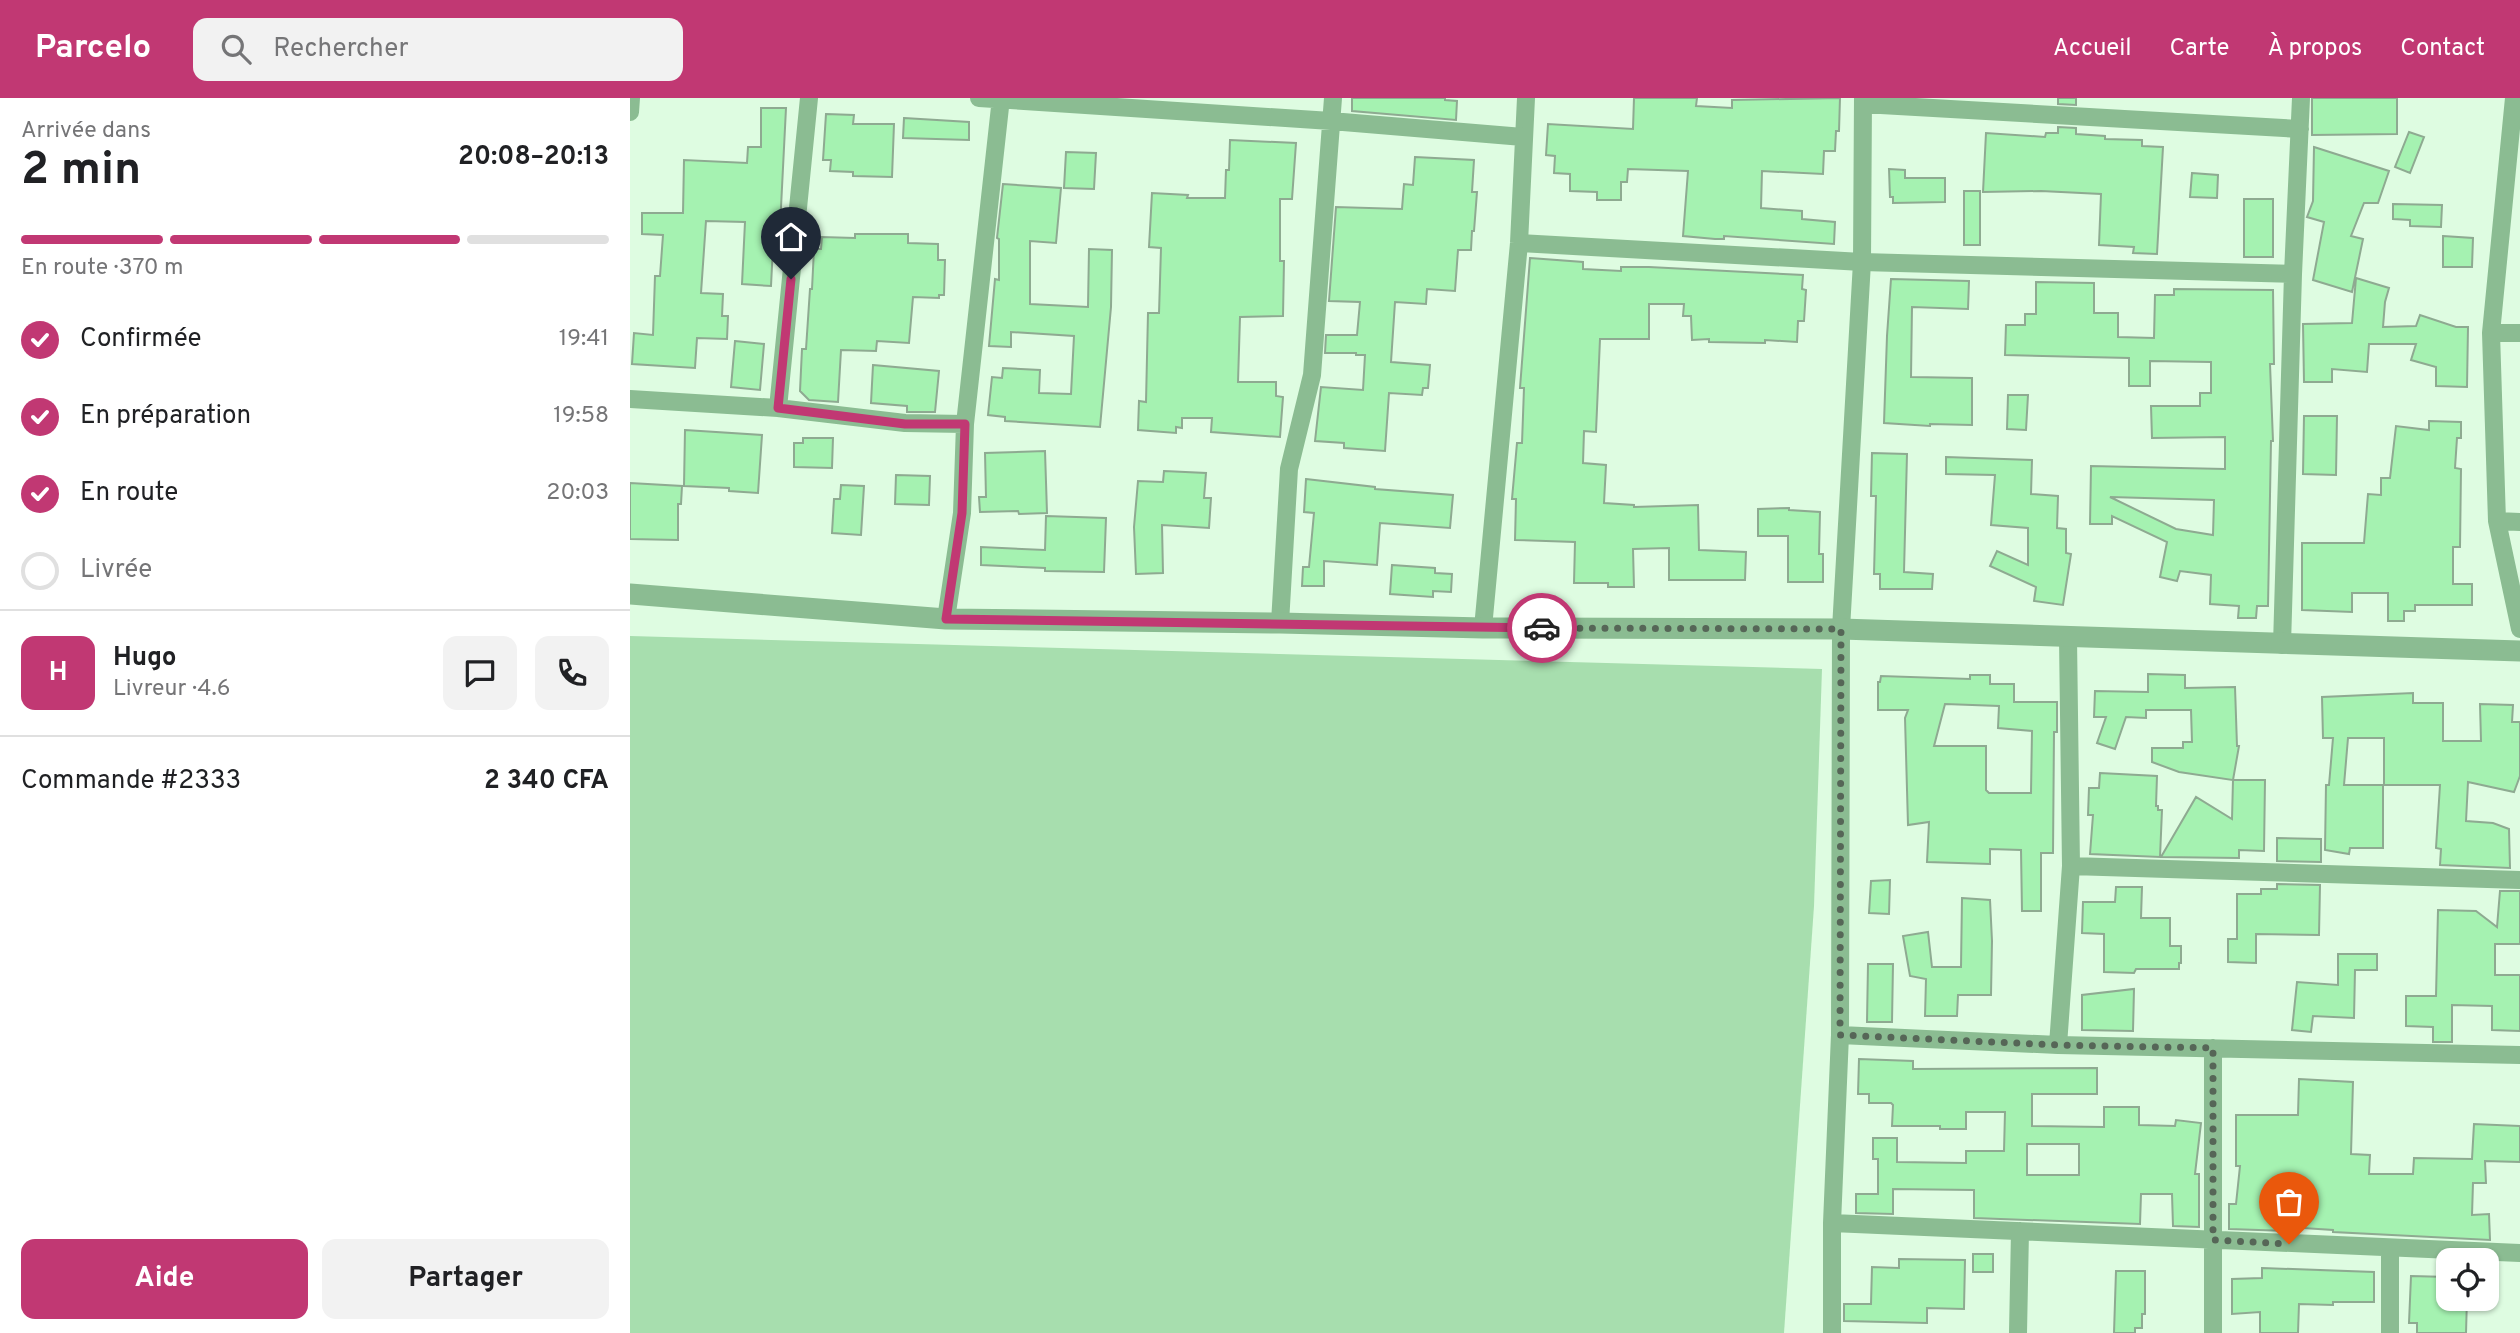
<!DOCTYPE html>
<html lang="fr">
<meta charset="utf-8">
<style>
:root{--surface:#fff;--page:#f2f2f2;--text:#202124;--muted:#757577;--line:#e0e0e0;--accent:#c13873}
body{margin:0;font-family:Overpass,sans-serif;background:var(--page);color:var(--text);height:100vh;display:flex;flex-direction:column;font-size:26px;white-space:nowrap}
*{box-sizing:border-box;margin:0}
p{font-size:23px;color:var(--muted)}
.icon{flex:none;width:38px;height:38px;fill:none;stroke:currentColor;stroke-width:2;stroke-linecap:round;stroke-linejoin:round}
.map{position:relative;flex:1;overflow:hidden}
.drawer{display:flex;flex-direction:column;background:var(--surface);width:630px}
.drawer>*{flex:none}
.controls{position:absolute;left:1806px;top:1150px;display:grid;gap:14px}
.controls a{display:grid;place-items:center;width:63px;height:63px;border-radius:14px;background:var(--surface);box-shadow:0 2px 5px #0004;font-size:35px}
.pin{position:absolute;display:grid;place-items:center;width:60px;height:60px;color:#fff;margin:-72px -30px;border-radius:50% 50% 50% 0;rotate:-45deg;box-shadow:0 0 7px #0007}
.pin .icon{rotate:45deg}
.courier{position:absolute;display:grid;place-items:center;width:70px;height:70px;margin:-35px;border:5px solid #c13873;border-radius:50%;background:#fff;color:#222;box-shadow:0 2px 9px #0007}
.summary em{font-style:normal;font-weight:700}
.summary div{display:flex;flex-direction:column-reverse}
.summary{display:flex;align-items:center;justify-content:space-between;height:119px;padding:0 21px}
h1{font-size:46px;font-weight:700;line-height:52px}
.bar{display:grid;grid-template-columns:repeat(4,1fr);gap:10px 7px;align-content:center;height:84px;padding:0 21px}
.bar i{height:9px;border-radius:5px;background:var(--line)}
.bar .active{background:var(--accent)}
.bar p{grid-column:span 4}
.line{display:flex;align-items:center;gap:18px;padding:0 21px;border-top:2px solid var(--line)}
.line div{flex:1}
.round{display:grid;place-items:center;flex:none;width:74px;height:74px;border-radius:14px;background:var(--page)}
ol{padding:0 21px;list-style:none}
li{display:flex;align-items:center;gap:21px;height:77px}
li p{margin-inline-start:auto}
li .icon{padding:7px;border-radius:50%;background:var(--accent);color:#fff;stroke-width:4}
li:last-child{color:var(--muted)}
li i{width:38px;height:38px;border:4px solid var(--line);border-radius:50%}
.button{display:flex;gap:14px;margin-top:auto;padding:14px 21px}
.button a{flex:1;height:80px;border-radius:14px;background:var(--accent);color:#fff;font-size:28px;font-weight:700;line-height:80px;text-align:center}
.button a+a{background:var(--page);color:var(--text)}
header{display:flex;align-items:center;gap:42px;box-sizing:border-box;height:98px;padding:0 35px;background:var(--accent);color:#fff}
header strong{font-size:33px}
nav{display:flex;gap:38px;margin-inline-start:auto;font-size:24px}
.search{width:490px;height:63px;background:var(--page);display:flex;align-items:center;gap:18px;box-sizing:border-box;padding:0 24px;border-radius:14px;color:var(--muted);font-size:26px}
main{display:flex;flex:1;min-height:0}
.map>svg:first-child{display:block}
.green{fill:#a7deae}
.building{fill:#a5f2b1;stroke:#8eaa91;stroke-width:2;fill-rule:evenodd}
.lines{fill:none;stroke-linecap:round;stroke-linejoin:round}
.minor{stroke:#8bbc92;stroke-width:18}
.tertiary{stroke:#8bbc92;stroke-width:21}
.done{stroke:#566657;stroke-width:7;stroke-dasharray:0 12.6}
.route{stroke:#c13873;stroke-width:9}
</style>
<header>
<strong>Parcelo</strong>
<div class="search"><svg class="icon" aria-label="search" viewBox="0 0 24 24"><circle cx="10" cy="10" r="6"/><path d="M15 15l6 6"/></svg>Rechercher</div>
<nav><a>Accueil</a><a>Carte</a><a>À propos</a><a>Contact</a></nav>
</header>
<main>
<section class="drawer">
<div class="summary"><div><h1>2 min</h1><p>Arrivée dans</p></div><em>20:08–20:13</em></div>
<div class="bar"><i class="active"></i><i class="active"></i><i class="active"></i><i></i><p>En route · 370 m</p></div>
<ol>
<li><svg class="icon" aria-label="check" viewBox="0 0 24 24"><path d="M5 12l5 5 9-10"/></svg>Confirmée<p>19:41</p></li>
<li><svg class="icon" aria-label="check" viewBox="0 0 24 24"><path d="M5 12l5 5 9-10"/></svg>En préparation<p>19:58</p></li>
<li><svg class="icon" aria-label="check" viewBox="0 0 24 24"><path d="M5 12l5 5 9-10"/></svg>En route<p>20:03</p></li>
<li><i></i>Livrée</li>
</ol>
<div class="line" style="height:126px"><b class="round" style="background:var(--accent);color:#fff">H</b><div><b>Hugo</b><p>Livreur · 4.6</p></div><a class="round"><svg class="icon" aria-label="chat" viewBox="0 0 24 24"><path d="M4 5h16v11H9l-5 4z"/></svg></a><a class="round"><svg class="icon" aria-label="phone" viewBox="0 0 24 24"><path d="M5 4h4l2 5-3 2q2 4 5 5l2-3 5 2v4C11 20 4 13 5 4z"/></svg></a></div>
<div class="line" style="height:91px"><div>Commande #2333</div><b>2 340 CFA</b></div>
<div class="button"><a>Aide</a><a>Partager</a></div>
</section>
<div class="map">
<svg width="1890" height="1235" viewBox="0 0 1890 1235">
<rect width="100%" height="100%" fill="#defce1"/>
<path class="green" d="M0,538l1192,33 -8,237 -30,427h-1154z"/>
<path class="building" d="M722,0h93v2l12,1 -1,19 -104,-9z
M1004,0h63l-1,8 36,2v-8l108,-2 -1,33h-3l-1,20h-11l-1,23 -61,-3 -1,37 41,3v8l33,3 -1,22 -110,-8v3h-9l-32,-3 5,-65 -60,-2 -1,13h-6v18h-24v-8l-27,-1v-17l-16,-1 1,-17 -9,-1 2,-31 85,5z
M1428,0h18v7l-18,-1z
M1682,0h85v36l-85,1z
M131,10h25l-6,119 -6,-1 -3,60 -29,-2 3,-62 -39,-1 -5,72 22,1 -1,22h6l-1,23 -30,-1 -2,30 -63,-4 2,-31 19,2 2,-59h5l3,-41 -21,-1v-21h41l1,-53 63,3 1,-16h13z
M196,16l28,1 -1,9h41l-2,53 -39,-1v-4l-23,-1 1,-11h-8z
M274,20l65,4v18l-66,-2z
M1428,29l18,1v6l29,2v3l37,1v6l21,1 -6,107 -24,-1 1,-6 -35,-2 2,-51 -60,-3 -58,1 3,-59 59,4 1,-4h12z
M1779,34l15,5 -14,36 -15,-6z
M600,42l66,3 -4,56h-12v62h4l-1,55 -43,1 -2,65h38v14l7,1 -3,40 -69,-5 1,-14h-30v10l-6,-1v6l-38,-3 1,-29 7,1 2,-89h11l2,-65 -12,-1 3,-54 36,2 -1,3h38l1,-28h3z
M1684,49l75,24 -11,32h-14l-13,33 12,3 -11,53 -39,-12 11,-58 -17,-5 6,-16z
M436,54l30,1 -2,36 -30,-1z
M785,59l59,3 -2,32h5l-3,39h-2l-1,19h-13l-3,41 -28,-2 -1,15 -31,-2 -4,60 39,3 -2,23h-5l-1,7 -33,-2 -4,58 -41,-3v-5l-29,-2 6,-54 42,3 2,-35h-9v-2h-31l1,-18h31l3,-33 -31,-1 7,-94 66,2 2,-25 9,1z
M1259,71l16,1v8h40v24l-52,1v-6h-3z
M1562,75l26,2 -1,23 -27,-1z
M373,86l58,4 -5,55 -26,-2v63l58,3 1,-58 23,1 -1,57 -11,120 -95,-6v-4l-17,-2 4,-38 10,1 1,-10 37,2 -1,23 32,1 3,-58 -63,-4v15l-22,-1 6,-67 4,1v-41l-2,-1z
M1334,93h16v54h-16z
M1614,101h29v58h-29z
M1763,106l49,1 -1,22 -31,-1v-6l-17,-1z
M225,136h53v9l30,1v16h7l-1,35h-5v3l-26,-1 -4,46 -32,-2 -1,10 -35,-1 -3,52 -29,-2 -9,-9 2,-42h4l4,-60h2l2,-40h7l1,-12 33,1z
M1813,138l30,2 -1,29h-29z
M900,160l53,4v7l38,2v-4h28l154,8 -1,14 4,1 -2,31h-6l-1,21 -32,-2v3l-56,-1v-3l-17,1 -1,-24h-8l1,-12h-35v35h-49l-4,93 -12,-1 -1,32 23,2 -2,38 30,2v2l64,-2 1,45 47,2 -1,28h-76v-32l-36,1 1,38h-26v-4h-34l1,-41 -60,-2 1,-41h-4l5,-56h5l2,-55h-4z
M1726,180l33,10 -4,14 -2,25 33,-1 4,-11 36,12h12l-1,60 -31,-1v-19l-25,-7 5,-16h-47l-2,28 -35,-3v13h-28l-1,-58 49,-1z
M1261,181l78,2 -1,28 -56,-2 -1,70 61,1v47l-42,-1v2l-46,-3 3,-87z
M1406,184l58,1v30h24v24l36,1 1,-43h19v-6l99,1 1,74h-4l3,77h-2l-3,165h-11l-1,12h-18l1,-12 -29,-2 1,-29 -31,-4 -3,10 -17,-4 7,-35 -55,-26v8h-22l1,-58 134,3v-32l-73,1 -1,-32h49v-13h11v-31l-61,-1v25h-21v-28l-124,-3 1,-30h19v-11h11zM1480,399l104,3 -1,35 -37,-6z
M105,243l29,3 -4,46 -29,-3z
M243,267l66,6 -4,41h-28v-6l-36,-3z
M1378,297h20l-2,35 -19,-1z
M1674,318h33l-1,59 -33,-1z
M1799,323l32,1v16h-4l-2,30 6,1 -1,78h-7v37h19v21h-57v6h-11v10h-16v-28h-36v19l-50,-2v-67h62l4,-49 13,1v-17h9l6,-52 33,4z
M55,332l77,5 -4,58 -29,-2v-3l-45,-2z
M173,340h30l-1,30 -38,-1v-24h9z
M415,353l2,62 -28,1 -1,-3 -38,1 -1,-15h7l-1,-44z
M1242,355l35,1 -3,118 29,2 -1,15h-52v-15h-6l2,-78h-5z
M1316,359l86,3 -1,34 27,2 -1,32 9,1v24l5,1 -8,51 -29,-4 2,-14 -46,-21 7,-15 31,14v-37l-37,-3 4,-50 -49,-1z
M534,373l42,2 -2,25h7l-2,30 -47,-3 1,48 -27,1 -2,-47 4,-46 25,1z
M266,377l34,1 -1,29 -34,-1z
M676,381l69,8v2l78,6 -3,33 -70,-5 -3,42 -53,-4v25h-22l1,-19h6l5,-54 -10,-1z
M0,385l52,3 -1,18h-3v36l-48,-1z
M211,387l23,1 -3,49 -29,-2 2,-34h6z
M1159,410v2l31,2 -1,42h4v28h-35v-46h-30v-27z
M416,418l60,2 -2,54 -59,-1v-3l-64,-3v-18l64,3z
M762,467l43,3v5l17,1 -1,18 -18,-1v6l-43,-3z
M1518,576l37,1v13l50,-1 2,59h2l-6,34h32l-1,71 -25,-1v8l-78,-1 35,-60 36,22 1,-39 -54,-8 -27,-10v-14h31v-6h9l-1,-32h-45v8l-20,-1 -11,32 -18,-6 9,-26h-12l1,-26 53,1z
M1340,577h20v9h24v18h43v30h-3l-1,121h-12v58h-19l-1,-61 -31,-1v15l-63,-2 2,-40 -21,3 -3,-107 3,-8h-30v-28h2l1,-6 89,3zM1315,606l54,2 -1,22 34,3 -1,62h-42l-3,-3v-44h-52z
M1783,595v10h30v38h38l-1,-37 33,1 -1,17h8v54l-6,16 -46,-10 -2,39 27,2 16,6 1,39 -70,-3 1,-16 -5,-1 4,-63h-56v-47h-36l-4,47h39v63h-33l-1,6 -24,-4 1,-65h3l4,-47h-10l-1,-41z
M1470,675l57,3 -1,30h2v4h4l-2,47 -70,-3 3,-39h-5l1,-27h10z
M1647,740l44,1v23l-44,-1z
M1260,782l-1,34 -20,-1 2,-32z
M1647,786l43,1 -1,50 -63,-1v29l-28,-1v-23h9v-45h24v-5h16z
M1486,789h26l-1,31h29v28h11v17h-2v6h-43l-2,4 -30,-1v-38l-22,-1 1,-31h32z
M1870,793h20v53h-25v31h25v56l-28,-1v-24l-40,-1v37h-19v-15l-27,-1v-30h30l2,-86 38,1 21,16z
M1332,800l28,2 2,41 -1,54h-33l-1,21h-32l1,-37 -16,-3 -7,-40 25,-4 4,35h29z
M1708,856h39v16h-22l-1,48 -41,-2 -2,16 -19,-2 5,-48 41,3z
M1238,866h25l-1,58h-25z
M1504,891l-1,42 -51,-1v-35z
M1229,961l54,2v8l184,-1v26h-65v32l72,1v-20h35v18l36,1 1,-6 25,3 -6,51h4v53l-26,-1 -1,-32h-31l-1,30 -166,-6v-28l-81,-1v25l-37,-1v-19h22v-35h-5v-21h24v24l69,1v-12h38l1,-39h-39v17h-26v-3h-48l1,-21 -2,-2h-22v-9h-11zM1397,1046h52v31h-52z
M1669,981l54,3 -2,72 19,1 -1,19h44l1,-16 58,1 2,-35 46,2v36l-35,-1 1,22h-13l-1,32 17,-1 1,26 -157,-8v-2l-45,-3v4l-59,-2v-25h7l4,-38h-4v-51h62z
M1343,1156h20v18h-20z
M1269,1161l66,1 -1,49 -37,-1v15l-83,-2v-17h27l1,-37 27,1z
M1632,1170l112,4v30h-41v3l-34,-1 -1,29h-38v-21l-28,2v-35l30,-1z
M1486,1173h29v43h-3v14h-7v5h-21z
M1781,1178l37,1v21h19l-1,35h-49v-10h-8z"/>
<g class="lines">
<path class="minor" d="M349,0l352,23 192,16
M1884,0l-23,235 6,188 23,108
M1233,6l437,25
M0,14l1,-14
M889,145l343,19 431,12
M1861,235h29
M0,301l148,9 127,15 60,1
M148,310l31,-310
M1867,423l23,1
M316,521l16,-106 3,-89 36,-326
M650,525l9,-154 23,-94 21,-277
M853,530l36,-385 7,-145
M1652,547l11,-371 8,-176
M1441,768l449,14
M1210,937l218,10 462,10
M1428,947l13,-179 -3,-228
M1583,950v285
M1202,1125l688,30
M1760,1150v85
M1202,1235v-110l8,-188 1,-406 21,-367 1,-164
M1388,1235l2,-102"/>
<path class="tertiary" d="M0,496l316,25 334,4 203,5 358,1 679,22"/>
</g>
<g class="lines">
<path class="done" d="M912,530l299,1 -1,406 218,10 155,3v192l76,4"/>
<path class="route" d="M161,181l-13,129 127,16h60l-3,89 -16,106 596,9"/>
</g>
</svg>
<div class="controls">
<a><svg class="icon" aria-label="locate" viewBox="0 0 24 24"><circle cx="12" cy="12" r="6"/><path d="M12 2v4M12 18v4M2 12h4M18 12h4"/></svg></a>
</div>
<div class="pin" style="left:1659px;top:1146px;background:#ea580c"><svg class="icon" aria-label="bag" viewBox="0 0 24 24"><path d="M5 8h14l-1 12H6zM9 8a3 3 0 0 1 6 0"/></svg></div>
<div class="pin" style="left:161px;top:181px;background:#1f2937"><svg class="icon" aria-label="home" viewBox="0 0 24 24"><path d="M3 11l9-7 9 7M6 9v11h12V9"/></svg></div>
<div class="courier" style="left:912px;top:530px"><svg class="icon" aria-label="car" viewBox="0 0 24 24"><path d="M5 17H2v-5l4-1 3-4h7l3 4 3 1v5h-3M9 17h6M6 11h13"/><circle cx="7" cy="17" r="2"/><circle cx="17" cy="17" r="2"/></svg></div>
</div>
</main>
